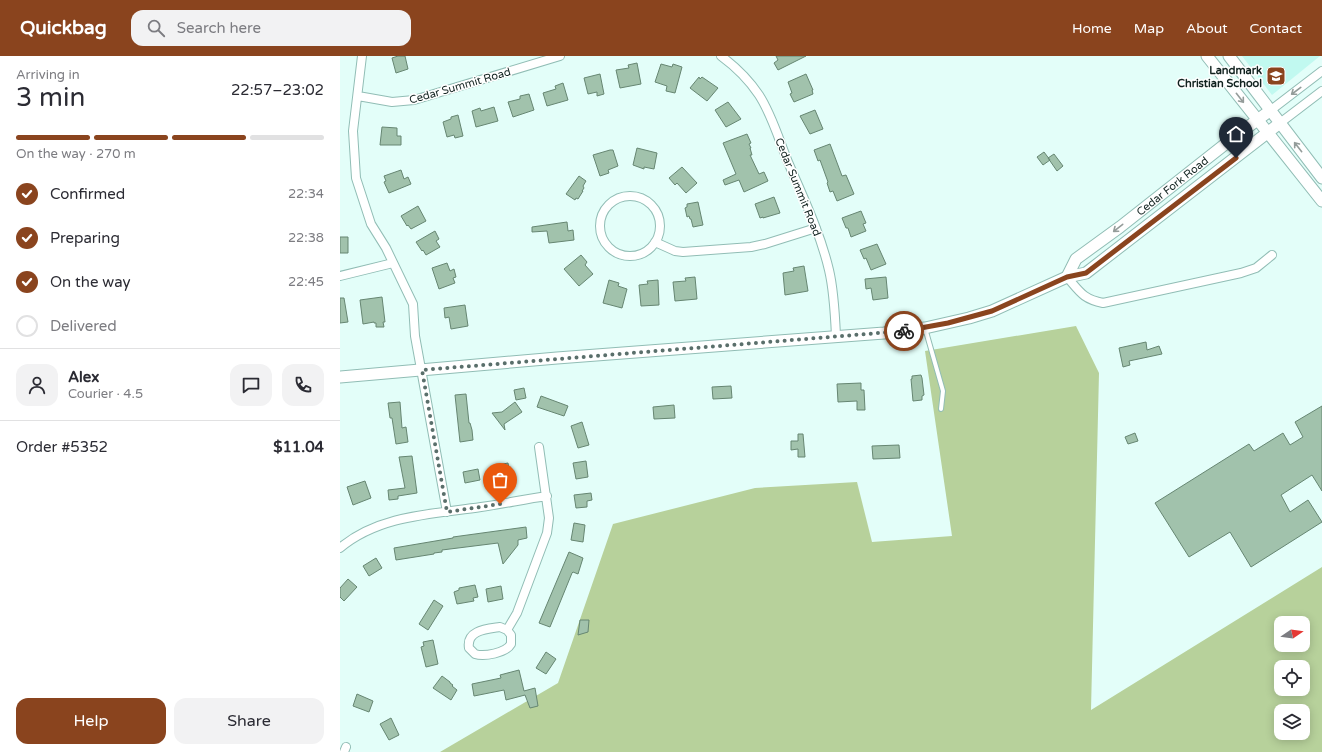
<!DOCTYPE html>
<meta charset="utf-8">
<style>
:root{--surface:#fff;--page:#f2f2f3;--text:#2b2b33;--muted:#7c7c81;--line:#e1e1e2;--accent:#8a441e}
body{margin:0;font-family:"Varela Round",sans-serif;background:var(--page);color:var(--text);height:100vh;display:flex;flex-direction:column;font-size:15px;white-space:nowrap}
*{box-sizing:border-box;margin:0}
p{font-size:13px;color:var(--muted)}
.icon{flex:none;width:22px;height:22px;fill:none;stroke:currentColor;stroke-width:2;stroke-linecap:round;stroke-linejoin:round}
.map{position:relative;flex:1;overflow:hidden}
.sheet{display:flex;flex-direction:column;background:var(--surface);width:340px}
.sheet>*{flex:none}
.needle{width:26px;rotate:77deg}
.controls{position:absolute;left:934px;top:560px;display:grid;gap:8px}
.controls a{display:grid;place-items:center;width:36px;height:36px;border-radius:8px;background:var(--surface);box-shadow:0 2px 10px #0003;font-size:20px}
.pin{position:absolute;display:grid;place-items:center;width:34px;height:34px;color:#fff;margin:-41px -17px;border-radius:50% 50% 50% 0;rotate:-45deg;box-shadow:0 0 4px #0007}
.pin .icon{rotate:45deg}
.courier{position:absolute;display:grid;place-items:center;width:40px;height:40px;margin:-20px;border:3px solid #8a441e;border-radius:50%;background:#fff;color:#222;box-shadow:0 1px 5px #0007}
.headline em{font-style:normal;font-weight:600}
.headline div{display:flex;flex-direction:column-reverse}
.headline{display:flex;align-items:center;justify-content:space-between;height:68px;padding:0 16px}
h1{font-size:26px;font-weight:600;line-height:30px}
.bar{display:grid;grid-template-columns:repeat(4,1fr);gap:6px 4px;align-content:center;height:48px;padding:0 16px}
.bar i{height:5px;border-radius:3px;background:var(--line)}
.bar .selected{background:var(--accent)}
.bar p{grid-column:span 4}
.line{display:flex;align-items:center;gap:10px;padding:0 16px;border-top:1px solid var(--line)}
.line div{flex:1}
.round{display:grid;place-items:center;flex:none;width:42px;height:42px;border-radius:12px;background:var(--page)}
ol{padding:0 16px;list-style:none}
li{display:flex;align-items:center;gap:12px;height:44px}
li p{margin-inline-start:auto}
li .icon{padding:4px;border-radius:50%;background:var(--accent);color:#fff;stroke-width:4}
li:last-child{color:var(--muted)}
li i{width:22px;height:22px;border:2px solid var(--line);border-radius:50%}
.button{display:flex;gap:8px;margin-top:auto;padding:8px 16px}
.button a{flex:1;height:46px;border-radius:12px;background:var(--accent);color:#fff;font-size:16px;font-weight:600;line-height:46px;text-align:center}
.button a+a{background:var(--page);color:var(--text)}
header{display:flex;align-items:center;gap:24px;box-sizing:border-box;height:56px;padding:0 20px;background:var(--accent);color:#fff}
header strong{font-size:19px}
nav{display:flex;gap:22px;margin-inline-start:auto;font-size:14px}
.search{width:280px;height:36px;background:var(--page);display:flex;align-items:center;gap:10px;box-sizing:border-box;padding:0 14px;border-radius:12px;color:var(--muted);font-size:15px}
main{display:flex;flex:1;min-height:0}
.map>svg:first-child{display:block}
.built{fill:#c1f9f0}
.green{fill:#b7d19b;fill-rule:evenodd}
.building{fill:#a1c2ac;stroke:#668672}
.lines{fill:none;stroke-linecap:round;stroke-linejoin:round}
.lane-casing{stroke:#91bdb5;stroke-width:6}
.street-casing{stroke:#91bdb5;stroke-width:10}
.secondary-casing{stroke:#91bdb5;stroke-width:13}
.lane{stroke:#fff;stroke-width:4}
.street{stroke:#fff;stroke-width:8}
.secondary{stroke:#fff;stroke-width:11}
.oneway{stroke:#949c9a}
.done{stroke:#5a6f6b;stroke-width:4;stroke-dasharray:0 7.2}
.route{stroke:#8a441e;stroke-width:5}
.labels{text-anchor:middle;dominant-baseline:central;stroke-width:3;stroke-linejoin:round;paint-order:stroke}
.poi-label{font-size:11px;font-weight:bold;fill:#11221f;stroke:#fff;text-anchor:end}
.street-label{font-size:11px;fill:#11221f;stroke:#fff}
</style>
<header>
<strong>Quickbag</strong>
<div class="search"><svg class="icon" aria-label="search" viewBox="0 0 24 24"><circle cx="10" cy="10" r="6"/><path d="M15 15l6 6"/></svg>Search here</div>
<nav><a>Home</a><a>Map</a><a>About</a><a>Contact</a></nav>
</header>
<main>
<section class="sheet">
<div class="headline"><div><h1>3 min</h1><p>Arriving in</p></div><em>22:57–23:02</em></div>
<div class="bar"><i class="selected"></i><i class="selected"></i><i class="selected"></i><i></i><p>On the way · 270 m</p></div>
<ol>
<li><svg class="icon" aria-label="check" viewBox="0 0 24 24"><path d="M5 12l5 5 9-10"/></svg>Confirmed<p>22:34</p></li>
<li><svg class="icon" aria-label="check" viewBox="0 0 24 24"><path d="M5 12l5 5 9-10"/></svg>Preparing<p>22:38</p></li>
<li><svg class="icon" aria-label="check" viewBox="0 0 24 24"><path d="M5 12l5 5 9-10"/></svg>On the way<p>22:45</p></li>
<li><i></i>Delivered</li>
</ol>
<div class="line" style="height:72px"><a class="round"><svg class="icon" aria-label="person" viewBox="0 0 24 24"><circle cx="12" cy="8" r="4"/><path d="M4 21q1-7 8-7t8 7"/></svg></a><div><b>Alex</b><p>Courier · 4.5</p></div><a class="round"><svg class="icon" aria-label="chat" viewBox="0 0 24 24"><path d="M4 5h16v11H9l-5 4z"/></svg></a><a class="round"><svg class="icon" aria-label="phone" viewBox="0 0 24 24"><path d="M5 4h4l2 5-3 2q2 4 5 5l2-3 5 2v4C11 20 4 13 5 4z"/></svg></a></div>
<div class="line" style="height:52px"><div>Order #5352</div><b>$11.04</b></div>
<div class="button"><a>Help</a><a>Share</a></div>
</section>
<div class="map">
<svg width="982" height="696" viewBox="0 0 982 696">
<rect width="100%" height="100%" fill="#e3fef9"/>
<path class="built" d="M902,0h78l-48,39z"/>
<path class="green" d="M736,270l23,47 -8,337 231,-143v185h-882l118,-69 55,-159 142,-36 102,-6 15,60 80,-6 -27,-185zM941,567h22v22h-22zM941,611h22v22h-22zM941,655h22v22h-22z"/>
<path class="building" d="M58,0h7l3,13 -12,4 -4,-15z
M436,0h30l-28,14 -4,-7 4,-3z
M297,7l4,21 -21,4 -4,-18 13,-2 -1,-3z
M321,8l11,3 1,-3 9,3 -7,26 -9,-2 1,-5 -12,-4z
M260,18l4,20 -7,2v-4l-9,2 -4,-16z
M466,18l7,16h-1l1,4 -19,8 -4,-8 2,-1 -4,-11z
M359,21l1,2 2,-2 16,11 -11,13 -17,-13z
M223,27l5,17 -21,6 -4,-13 13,-4 -1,-3z
M189,38l5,16 -21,7 -5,-15 12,-3v-3z
M388,46l13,17 -15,8 -11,-17z
M154,51l4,14 -22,6 -4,-16 8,-3 1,3z
M475,54l8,19 -13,5 -10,-18z
M118,59l5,21 -8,2 -1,-3 -7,2 -4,-15 8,-3v-2z
M42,71l15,1v8h4v9h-21z
M407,78l4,9 -2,1 2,4h-1l2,7h-2l9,19 5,-2 4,9 -24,11 -5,-12 -14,5 -2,-5 13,-6 -13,-31z
M490,88l12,32 4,-1 8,19 -17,7 -4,-10 -3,1 -3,-9 1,-1 -8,-22 -2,1 -4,-11z
M297,92l20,5 -3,16 -10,-2v2l-11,-4z
M270,94h3l5,16 -10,4 1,3 -9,3 -7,-21z
M704,96l6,8 -7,5 -6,-8z
M714,98l9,12 -6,5 -9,-13z
M342,111l15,16 -11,10 -9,-10 -2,2 -6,-7z
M61,114l3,9 4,-2 3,7 -22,9 -5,-11 2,-1 -2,-5z
M239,120l7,5 -3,5 1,2 -2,3h1l-5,8 -2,-1 -1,2 -9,-6z
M434,141l6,16 -17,5v-1l-3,1 -5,-14z
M358,146l5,23 -10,2 -2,-8h-1l-1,-3 -2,1 -2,-9 2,-1v-3z
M78,150l8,15 -15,8 -3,-4 -1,1 -6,-10z
M521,155l5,12 -3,1 3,7 -15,6 -3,-9h-2l-4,-10z
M227,166l1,9 5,-1 1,10 -25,3 -2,-12 -15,1v-5z
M95,175l4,8 -3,2 4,6 -14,8 -3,-5 -1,1 -6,-9z
M0,181h8v16h-8z
M537,188l9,20 -15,6 -5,-12 -2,1 -4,-9z
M241,199l6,7 -2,3 8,9 -14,12 -15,-17z
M107,207l3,8 4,-2 2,8 -3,1 2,5 -16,6 -7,-21z
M464,210l4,25 -23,4 -2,-22 11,-2 -1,-3z
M355,221l2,22 -22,2 -2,-19 13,-1 -1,-3z
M546,221l2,21 -15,2 -2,-12 -5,1 -1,-10z
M269,224l10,3 -1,3 9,3 -5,19 -19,-5z
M318,224l1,25 -18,1 -2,-21 9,-1 -1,-3z
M42,241l3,25h-2l1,5h-8v-4h-2v-1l-11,2 -3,-24z
M0,242h4l4,24 -8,1z
M125,249l3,21 -17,3 -2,-12 -4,1 -1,-10z
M806,286l1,8 12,-4 3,8 -33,7 1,4 -7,2 -4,-19z
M581,319l1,3 2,17 -2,1v4l-9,1 -2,-22h1v-3z
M521,327v7h3l1,20h-8v-9l-19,1 -1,-18z
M391,330l1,12 -19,1 -1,-12z
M184,332l2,10 -10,2 -2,-10z
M126,338l3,29h1l2,7 1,10 -13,2 -5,-47z
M201,340l27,10 -4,10 -27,-9z
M60,346l2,26 4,-1 2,15 -12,2 -4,-26h-2l-2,-15z
M175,346l7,10 -18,12 1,6 -13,-17 10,-1z
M334,349l1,13 -21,1 -1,-12z
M982,350v85l-10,-16 -31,20 9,17 18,-12 14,22 -71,45 -21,-35 -41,25 -34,-54 94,-59 5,7 29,-18 7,12 13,-8 -8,-15z
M242,366l7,23 -11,3 -7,-22z
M795,377l3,8 -10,3 -3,-7z
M458,378h5l2,23h-7v-8l-7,1v-9h7z
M559,389l1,13 -27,1 -1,-13z
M72,400l5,37 -19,3v3l-9,1 -1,-10 17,-2 -6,-31z
M246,405l2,16 -12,2 -3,-16z
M168,407l2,12 -15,2 -2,-11z
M138,413l2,11 -15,3 -2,-11z
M25,425l6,17 -18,7 -6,-18z
M251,437l1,7 -5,1v6l-11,1 -2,-13z
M234,467l11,2 -2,17 -12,-2z
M186,471l1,11 -9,2v5l-15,19 -5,-21 -56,7v2l-8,1v1l-38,6 -2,-12 59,-10v-1z
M229,496l14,6 -5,16 -5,-2 -1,1 -22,54 -11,-4z
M36,502l6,10 -13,8 -6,-10z
M8,523l9,8 -13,14 -4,-4v-9z
M135,529l3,12 -5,1 1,3 -17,3 -3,-12 5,-2v-2z
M161,530l2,13 -15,3 -2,-13z
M94,544l9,6 -15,24 -9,-6z
M240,564h9l-1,12 -10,3z
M93,584l5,24 -12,3 -5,-20 3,-1 -1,-4z
M206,596l10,7 -10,15 -10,-6z
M179,614l5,21 11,-3 3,18 -8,2 -5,-13 -19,5 -2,-10 -30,6 -2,-12 29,-6 -1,-3z
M102,620l8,6v1l3,2 -1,1 5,4 -6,10 -18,-12z
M17,638l16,7 -4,11 -16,-6z
M51,662l8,17 -10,5 -9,-16z"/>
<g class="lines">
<defs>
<path id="lane" d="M585,272l18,63 -2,18"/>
<path id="street" d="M22,0l-9,75 3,47 15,46 15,24 27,56 2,32 32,176
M381,0c15,11 28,24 38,39 13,20 20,45 29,67 15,35 32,70 41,108 5,21 6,44 7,66
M18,40l34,6 22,-2 146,-44
M931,54l51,-39
M940,67l42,-32
M260 170a30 30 0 1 1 60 0a30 30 0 1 1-60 0Z
M315,186l20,9 8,1 68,-5 14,-3 51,-16
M0,220l53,-13
M727,221c13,15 16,22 36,26l138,-30 15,-5 16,-13
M0,492c39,-33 93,-34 141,-41 22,-3 44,-8 66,-11
M167,574l-7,-3c-13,2 -34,3 -31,21l6,6c9,3 31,-1 36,-10v-9l-4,-5 10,-17 30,-80 2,-15 -10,-71
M4,696l2,-5"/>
<g id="secondary">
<path d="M867,0l115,145"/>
<path d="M889,0l93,122"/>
<path id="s1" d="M727,221l9,-18 44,-32 113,-89 38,-28"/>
<path d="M0,321l217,-19 327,-25 41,-5 44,-10 23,-7 75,-34 19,-4 194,-150"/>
</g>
</defs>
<use href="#lane" class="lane-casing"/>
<use href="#street" class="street-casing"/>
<use href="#secondary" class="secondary-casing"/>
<use href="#lane" class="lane"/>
<use href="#street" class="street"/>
<use href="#secondary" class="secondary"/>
</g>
<defs><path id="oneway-shaft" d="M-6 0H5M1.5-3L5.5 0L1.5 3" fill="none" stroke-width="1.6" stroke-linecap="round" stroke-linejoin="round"/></defs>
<g class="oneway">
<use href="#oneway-shaft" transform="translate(956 35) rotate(143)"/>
<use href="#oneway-shaft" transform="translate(900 42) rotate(52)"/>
<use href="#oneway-shaft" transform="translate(958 91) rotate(-128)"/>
<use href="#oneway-shaft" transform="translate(778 172) rotate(142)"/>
</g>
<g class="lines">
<path class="done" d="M160,448l-53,8 -25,-142 482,-39"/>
<path class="route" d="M564,275l44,-8 44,-12 75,-34 19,-4 150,-115"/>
</g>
<defs>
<symbol id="school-square" viewBox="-11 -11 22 22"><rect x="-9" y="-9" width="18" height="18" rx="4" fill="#8a441e" stroke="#fff"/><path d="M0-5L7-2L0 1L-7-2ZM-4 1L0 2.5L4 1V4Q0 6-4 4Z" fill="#fff"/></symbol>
</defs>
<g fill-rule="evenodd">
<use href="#school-square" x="925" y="9" width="22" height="22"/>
</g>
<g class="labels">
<g class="poi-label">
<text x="922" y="14">Landmark<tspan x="922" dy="13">Christian School</tspan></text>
</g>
<g class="street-label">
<text transform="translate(120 30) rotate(-16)">Cedar Summit Road</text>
<text stroke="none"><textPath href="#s1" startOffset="141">Cedar Fork Road</textPath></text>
<text transform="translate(458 131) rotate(68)">Cedar Summit Road</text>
</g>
</g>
</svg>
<div class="controls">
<a><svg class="needle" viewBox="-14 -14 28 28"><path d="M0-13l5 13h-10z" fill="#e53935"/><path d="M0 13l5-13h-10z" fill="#7c7c81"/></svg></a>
<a><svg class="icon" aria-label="locate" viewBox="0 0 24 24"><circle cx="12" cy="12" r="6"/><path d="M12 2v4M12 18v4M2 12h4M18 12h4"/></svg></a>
<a><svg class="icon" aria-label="layers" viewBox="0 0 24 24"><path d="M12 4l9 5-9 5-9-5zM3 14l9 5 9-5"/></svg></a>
</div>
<div class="pin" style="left:160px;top:448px;background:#ea580c"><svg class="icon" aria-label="bag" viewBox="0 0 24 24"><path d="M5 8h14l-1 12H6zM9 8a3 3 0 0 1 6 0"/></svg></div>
<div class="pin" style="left:896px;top:102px;background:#1f2937"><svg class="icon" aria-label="home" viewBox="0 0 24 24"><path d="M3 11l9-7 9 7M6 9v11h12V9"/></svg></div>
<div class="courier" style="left:564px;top:275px"><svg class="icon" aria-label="bike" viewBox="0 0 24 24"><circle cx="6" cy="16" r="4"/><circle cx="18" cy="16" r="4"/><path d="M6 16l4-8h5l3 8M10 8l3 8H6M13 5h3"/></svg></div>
</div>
</main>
